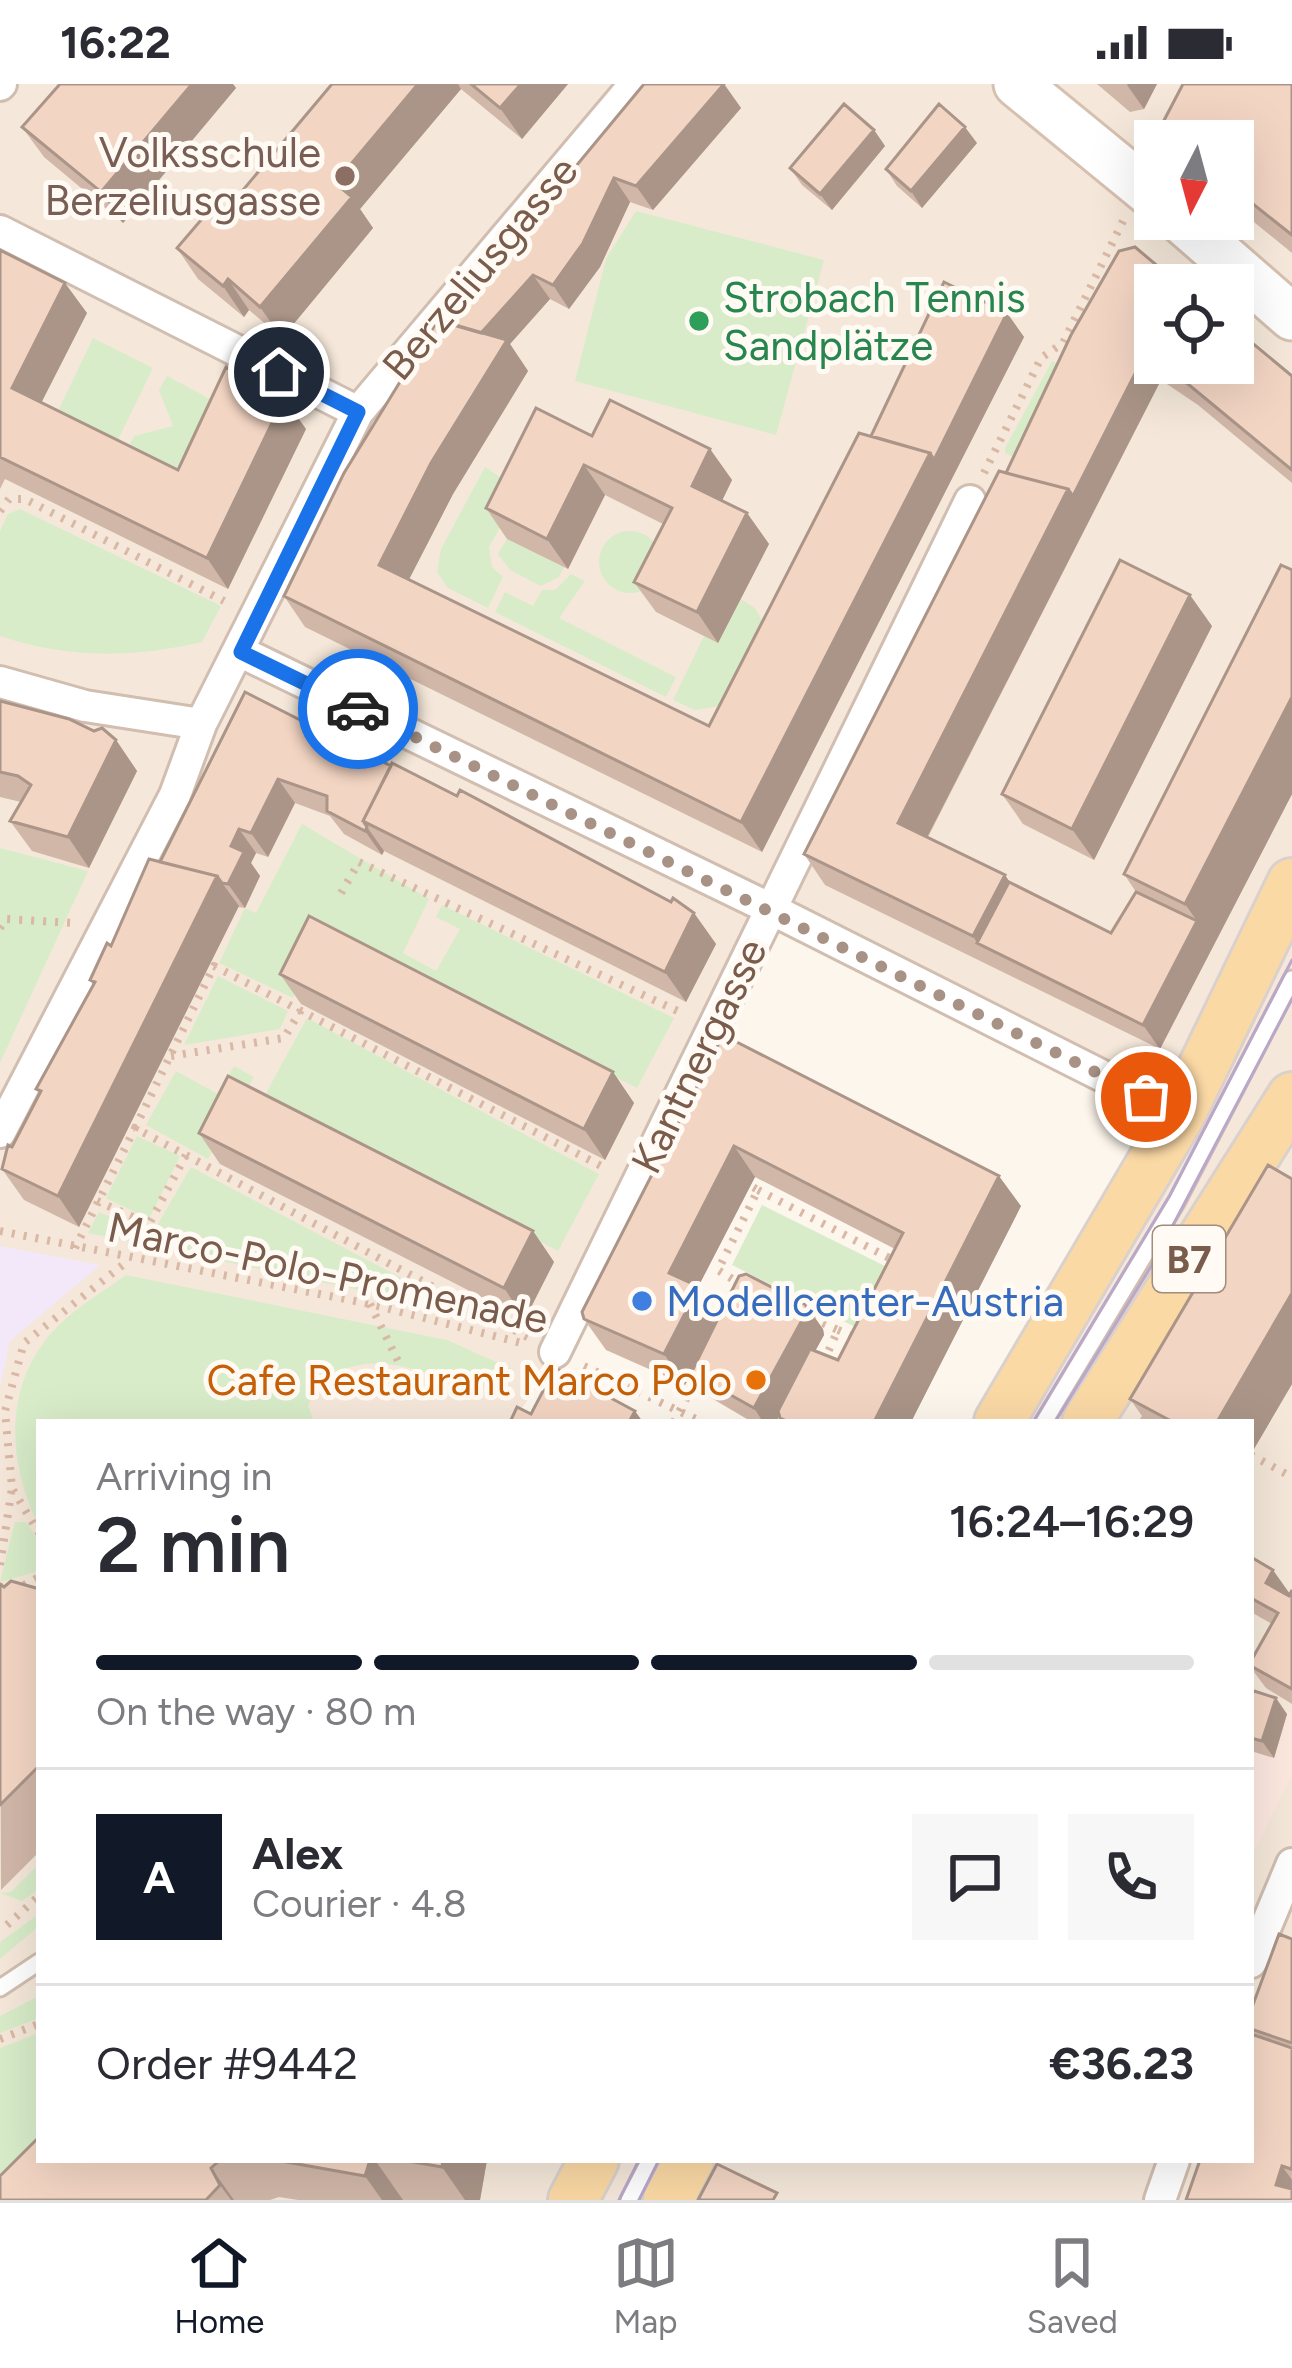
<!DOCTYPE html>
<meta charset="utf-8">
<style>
:root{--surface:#fff;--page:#f7f7f7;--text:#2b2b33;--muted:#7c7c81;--line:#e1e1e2;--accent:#111827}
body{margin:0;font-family:Figtree,sans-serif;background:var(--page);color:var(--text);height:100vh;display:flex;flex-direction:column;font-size:45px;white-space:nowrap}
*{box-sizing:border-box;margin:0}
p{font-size:39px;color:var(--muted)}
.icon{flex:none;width:66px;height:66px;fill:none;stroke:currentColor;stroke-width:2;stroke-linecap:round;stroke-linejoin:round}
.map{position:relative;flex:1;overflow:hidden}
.drawer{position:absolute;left:36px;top:1335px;width:1218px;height:744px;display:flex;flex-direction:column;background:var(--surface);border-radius:0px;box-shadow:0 12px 48px #0002}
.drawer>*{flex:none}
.needle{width:78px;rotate:186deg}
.tools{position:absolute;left:1134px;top:36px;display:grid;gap:24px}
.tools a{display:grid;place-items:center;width:120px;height:120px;border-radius:0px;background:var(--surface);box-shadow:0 12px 48px #0002;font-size:60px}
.pin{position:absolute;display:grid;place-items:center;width:102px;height:102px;color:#fff;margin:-51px;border:6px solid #fff;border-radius:50%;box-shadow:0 3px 12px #0007}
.courier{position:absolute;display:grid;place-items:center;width:120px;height:120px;margin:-60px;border:9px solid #1a73e8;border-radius:50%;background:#fff;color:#222;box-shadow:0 3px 15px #0007}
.summary em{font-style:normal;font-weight:600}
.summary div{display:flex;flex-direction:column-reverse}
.summary{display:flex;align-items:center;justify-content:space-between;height:204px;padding:0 60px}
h1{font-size:78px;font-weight:600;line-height:90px}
.bar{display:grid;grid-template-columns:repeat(4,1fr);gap:18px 12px;align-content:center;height:144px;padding:0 60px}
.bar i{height:15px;border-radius:9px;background:var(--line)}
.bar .selected{background:var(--accent)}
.bar p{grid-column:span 4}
.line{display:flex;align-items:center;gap:30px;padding:0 60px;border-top:3px solid var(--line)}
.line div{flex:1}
.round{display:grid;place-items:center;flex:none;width:126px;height:126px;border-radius:0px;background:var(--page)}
.status{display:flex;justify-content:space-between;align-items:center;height:84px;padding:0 60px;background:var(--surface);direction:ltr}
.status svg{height:33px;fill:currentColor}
.dock{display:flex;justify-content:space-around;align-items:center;height:168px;border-top:3px solid var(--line);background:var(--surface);font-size:33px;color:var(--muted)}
.dock a{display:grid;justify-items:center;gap:6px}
.dock .selected{color:var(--accent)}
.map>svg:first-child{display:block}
.residential{fill:#f5e8da;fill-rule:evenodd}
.commercial{fill:#fde8e0}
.education{fill:#f3e8fa}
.green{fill:#d8ecc9}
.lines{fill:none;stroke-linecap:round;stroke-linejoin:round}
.service-casing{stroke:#d1beb0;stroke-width:21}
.minor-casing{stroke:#d1beb0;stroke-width:36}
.secondary-casing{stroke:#d6c0b0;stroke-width:51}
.primary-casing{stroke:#dad1cd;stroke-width:54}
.path{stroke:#d9b8a5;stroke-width:8;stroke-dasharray:3 9;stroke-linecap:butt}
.service{stroke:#fff;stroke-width:15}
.minor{stroke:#fff;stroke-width:30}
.secondary{stroke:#fff;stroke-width:45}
.primary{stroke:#fbd9a5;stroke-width:48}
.tram{stroke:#b9a8c9;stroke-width:3}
.wall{fill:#d1b7a8;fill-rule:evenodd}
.shaded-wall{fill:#aa9588}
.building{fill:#f3d5c3;stroke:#aa9588;stroke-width:3}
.done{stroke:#a89285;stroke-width:12;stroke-dasharray:0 21.6}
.route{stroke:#1a73e8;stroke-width:15}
.education-dot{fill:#8d6e63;stroke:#fffaf3;stroke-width:4.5}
.leisure-dot{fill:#2e9e5b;stroke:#fffaf3;stroke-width:4.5}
.shop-dot{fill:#3f7fe0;stroke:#fffaf3;stroke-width:4.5}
.food-dot{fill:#e8710a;stroke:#fffaf3;stroke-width:4.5}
.labels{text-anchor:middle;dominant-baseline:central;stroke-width:10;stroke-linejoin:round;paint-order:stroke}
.shield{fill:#fffaf3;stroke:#a28b7f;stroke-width:3}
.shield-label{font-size:39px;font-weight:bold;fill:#7a5c4d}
.education-label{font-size:42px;fill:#785e54;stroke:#fffaf3;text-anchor:end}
.street-label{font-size:42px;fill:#7a5c4d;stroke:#fffaf3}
.leisure-label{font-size:42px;fill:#27864d;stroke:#fffaf3;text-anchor:start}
.shop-label{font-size:42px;fill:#366cbe;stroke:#fffaf3;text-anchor:start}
.food-label{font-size:42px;fill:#c56008;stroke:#fffaf3;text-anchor:end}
</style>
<div class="status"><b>16:22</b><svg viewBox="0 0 49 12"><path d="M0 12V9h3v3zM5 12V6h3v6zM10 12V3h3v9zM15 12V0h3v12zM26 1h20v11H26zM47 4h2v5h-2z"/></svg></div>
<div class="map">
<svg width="1292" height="2116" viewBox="0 0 1292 2116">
<rect width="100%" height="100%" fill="#fdf6ec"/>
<path class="residential" d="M0,0h1292v2116h-1292zM1155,57h78v78h-78zM1155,201h78v78h-78zM782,814l405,219 -206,305h270v738h-1212v-738h473l66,-93z"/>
<path class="commercial" d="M1251,1615l41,13v62l-41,83z"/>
<path class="education" d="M0,1162l100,19 -90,76 -10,46z"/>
<path class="green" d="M636,127l188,49 -48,175 -201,-54 31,-122z
M93,254l60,30 -37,76 -60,-29z
M1052,277l21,11 -47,91 -21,-10v-5z
M167,292l60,32 -36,72 -63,-32 6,-12 39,-10 -14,-36z
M485,383l36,24 -32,56 3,20 11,10 -15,31 -40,-20 -11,-16 4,-23z
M20,425l201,97 -19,36c-70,16 -133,17 -202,-6v-105l8,-17z
M599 478a31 31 0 1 1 62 0a31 31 0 1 1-62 0Z
M507,455l57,28 -5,10 -18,9 -31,-16 -12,-16z
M571,490l14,7 -26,37 117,59 -10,20 -171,-85 10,-20 28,14 9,-16h13z
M741,515l14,9 10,18 -45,80 -25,4 -22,-10 31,-64 14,6z
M302,740l127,75 -26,54 33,18 24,-42 -24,-12 6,-12 232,113 -37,70 -310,-155 -34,65 -74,-35 26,-55 11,5z
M0,764l88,23 -88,192z
M218,892l70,35 -8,18 -96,16z
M307,934l292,156 -41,77 -293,-156z
M234,982l20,11 -46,82 -62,-34 30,-54 42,23z
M137,1052l43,20 -31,63 -43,-21z
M191,1083l277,146 -380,-80 11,-21 53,22z
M762,1121l137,68 -30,61 -137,-69z
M126,1191l321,65 67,30 -38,21c-58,-22 -130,-55 -168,14l6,17h-275v104c-33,-65 -36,-145 19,-200 20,-20 46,-35 68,-51z
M15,1438h11l13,19v30l-39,11z
M39,1780v25l-17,12 -22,-8 11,-1z
M39,1830v12l-39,33v-17z
M39,1912v22l-39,15v-17z
M39,1949v127l-39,40v-152z"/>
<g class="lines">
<defs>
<path id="service" d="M1044,1338l133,-221 115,-222
M0,1904l39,-26
M629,2116l21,-40"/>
<path id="minor" d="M0,1l1,-1
M0,147l358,181
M241,568l530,257 409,206
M0,598l85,24 116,18
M0,1048l175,-337 26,-71 157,-312 277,-328
M555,1268l415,-851
M1251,1878l41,-98
M1160,2116l14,-40"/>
<path id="secondary" d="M1017,0l138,113
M1180,135l112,98"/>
<path id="primary" d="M999,1338l181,-307 112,-232
M1087,1338l205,-325
M573,2116l21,-40
M668,2116l21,-40"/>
</defs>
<use href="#service" class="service-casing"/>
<use href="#minor" class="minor-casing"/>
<use href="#secondary" class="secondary-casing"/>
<use href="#primary" class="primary-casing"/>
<path class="path" d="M984,389l57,-115 22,-15 60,-122
M0,427l9,-12h16l199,102
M341,809l18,-31 325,152
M0,844l6,-9 68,4
M171,972l113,-18 17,-28
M135,1044l79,-162 393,203
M758,1106l137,71
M97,1117l52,23 37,-69
M0,1147l370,73 155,40
M75,1164l60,-120 394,210
M742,1201l-24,-15 40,-80 -7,-4
M370,1220l28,57
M812,1234l26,12 -14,31
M838,1246l19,8
M584,1282l118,56
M674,1338l27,-52
M1251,1371l41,22
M13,1406l26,43
M0,1481l12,-77 -7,-77 19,-68 105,-83
M0,1503l22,-1 17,-9
M7,1841l32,-29
M0,1955l39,-15"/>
<use href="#service" class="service"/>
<use href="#minor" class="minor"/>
<use href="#secondary" class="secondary"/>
<use href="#primary" class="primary"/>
<path class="tram" d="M1033,1338l137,-227 122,-235
M1055,1338l97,-157 140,-266
M619,2116l20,-40
M639,2116l20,-40"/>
</g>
<path class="wall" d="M60,0h173l3,4 -113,135 -79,-66 -22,-30z
M332,0h236l-46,55 -61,-50 -101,120 13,19 -91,110 -33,-28 -5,7 -46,-38 -21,-31 40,-27z
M724,0l17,24 -88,102 -23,-8 -30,65 -31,42 -19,-10 -40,45 18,27 -75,123 -44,85 300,147 162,-290 136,-123 17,24 -262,515 -457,-225 -21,-31 162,-273z
M1097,0h60l-13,25 -14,3z
M1292,0v169l-59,-48v-64h-65l-8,-13z
M874,46l11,16 -53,64 -30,-25 -12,-17z
M977,59l-55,65 -25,-22 -11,-17z
M0,166l87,63 -46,90 137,67 128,-41 -78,160 -223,-110 -5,10z
M1155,201l137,91v107l-94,-78 -37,-25 -233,457 77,38 4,7 102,51 25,-41 -12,-18 168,-305v225l-132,255 -335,-164 -21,-31 202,-381z
M592,352l118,13 22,31 -10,21 25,12 22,31 -51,99 -62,-31 -22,-30 29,-58 -58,-29 -37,74 -61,-30 -21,-31z
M1212,542l-118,234 -71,-36 -21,-30z
M245,608l146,74 303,147 22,31 -30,58 -302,-151 -2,4 -38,-21 -14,-18 -35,-13 -27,54 -12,-4 -5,10 9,13 -15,32 -7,-1 -159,320 -55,-27 -22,-31 38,-75 -4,-5 57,-104 -3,-5 70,-118z
M0,617l116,39 21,31 -48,97 -57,-17 -22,-30 11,-19 -21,-5z
M280,890l333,98 21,31 -29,57 -304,-156z
M723,951l298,171 -110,216h-129l-3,-6 -3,6h-24l-44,-26 -16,-23 -7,12 -79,-35 -22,-31zM755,1093l140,72 -57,111 -23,-9 9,-16 -1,-6 -106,-8 -1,-5 -19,-27z
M199,1049l334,98 21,31 -29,57 -305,-155z
M1292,1095v205l-41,70v-32h-113l4,-6 -12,-17z
M1251,1473l39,37 2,-4v114l-26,-16 -15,-20v-7l21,-37 -21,-12z
M0,1500l4,3 32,1 3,-2v266l-38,38z
M1251,1606l36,24 -13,44 -23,-7z
M1292,1855v261l-41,-40v-150z
M39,2076h448l-7,40h-182l-19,-3 -9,3h-270z"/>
<path class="shaded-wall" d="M192,0h41l3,4 -113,135 -22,-31z
M418,0h40l3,5 -101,120 13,19 -91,110 -22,-31 75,-124z
M521,0h47l-46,55 -22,-31z
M724,0l17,24 -88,102 -17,-24z
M1128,0h29l-13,25 -17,-24z
M965,43l12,16 -55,65 -11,-17z
M874,46l11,16 -53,64 -12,-16z
M614,94l16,24 -30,65 -31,42 -16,-24z
M533,191l17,24 -40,45 18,27 -75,123 -52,101 -22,-30 99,-228z
M228,195l21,31 -5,7 -21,-31z
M65,199l22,30 -54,106 -21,-31z
M1007,229l17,24 -262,515 -21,-30 189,-369z
M1144,272l17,24 -242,473 -21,-30 170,-334z
M284,314l22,31 -78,160 -21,-31z
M710,365l22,31 -18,37 -22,-31z
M584,381l21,30 -37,74 -21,-30z
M747,429l22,31 -51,99 -21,-31z
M1190,511l22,31 -118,234 -22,-31z
M1292,613v97l-132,255 -17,-24 54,-104 -12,-17z
M116,656l21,31 -48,97 -21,-31z
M278,695l17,24 -27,54 -17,-24z
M367,743l17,24 -2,4 -17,-24z
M239,745l17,24 -5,10 9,13 -15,32 -17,-24 3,-38z
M1005,791l21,31 -49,37 -4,-7z
M217,792l22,30 -160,321 -21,-31z
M694,829l22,31 -30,58 -21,-30z
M613,988l21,31 -29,57 -21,-31z
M734,1062l21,31 -58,112 19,27 1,7 -32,62 -21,-31 5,-81z
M999,1092l22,30 -110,216h-37z
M533,1147l21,31 -29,57 -21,-31z
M1292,1209v91l-41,70v-32h-34z
M806,1221l17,24 1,6 -48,87h-13l-9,-14z
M635,1327l8,11h-14z
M1273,1486l17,24 -7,13 -17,-24z
M1276,1614l11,16 -13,44 -12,-17z
M370,2076h5l28,40h-21l-17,-24z
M443,2076h44l-7,40h-15l-23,-33z
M1282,2082l10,14v20l-16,-15z
M211,2084l23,32h-3l-11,-15z"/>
<path class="building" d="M60,0h132l-91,108 -79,-65z
M332,0h86l-83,99 17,14 -92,110 -32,-28 -5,7 -46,-38 30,-35 10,8z
M471,0h50l-21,24z
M644,0h80l-88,102 -22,-8 -31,65 -30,42 -20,-10 -52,58 -35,-10z
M1183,0h109v151l-59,-47v-47h-58l-15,-13z
M844,20l30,26 -54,64 -30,-26z
M939,20l26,23 -54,64 -25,-22z
M1135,163l45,38h-25v78h33l-11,12 5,6 -38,-25 -71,140 -5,-7 -62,-16 65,-138 48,-84z
M0,166l65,33 -53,105 166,82 48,-103 58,31 -77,160 -207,-101z
M944,198l63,31 -73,147 -4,-7 -59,-17z
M438,236l69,20 -76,123 -52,102 330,161 150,-293 71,20 -189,369 -457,-226 60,-123z
M1233,243l59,49v94l-115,-95 11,-12h45z
M610,316l100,49 -18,37 55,27 -50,99 -63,-30 38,-74 -88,-43 -37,74 -61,-31 50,-100 56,28z
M999,387l69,18 -170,334 107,52 -32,61 -169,-82z
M1120,476l70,35 -118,234 -70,-35z
M1281,481l11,5v127l-107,207 -61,-30z
M245,608l146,74 -28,55 4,6 -2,4 -38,-20v-15l-49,-17 -27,54 -12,-4 -8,17 13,6 -16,32 -6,-1 -5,-7 -57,-14z
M0,617l69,18 25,12 8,-3 14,12 -48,97 -58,-16 21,-36 -13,-9 -18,-4z
M392,679l65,33 3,-6 211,112 2,-4 21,15 -29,59 -302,-151z
M149,775l68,17 -159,320 -56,-27 6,-24 4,2 29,-56 -5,-2 59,-107 -5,-2 17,-37 4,3z
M1009,798l102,51 25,-41 61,29 -54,104 -166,-82z
M309,832l304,156 -29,57 -304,-155z
M723,951l276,141 -125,246h-85l-9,-4 -2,-7 32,-62 28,11 65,-127 -169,-87 -65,127 26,12 1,7 -32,62 -80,-35 -2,-7z
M228,992l305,155 -29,57 -305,-155z
M1268,1081l24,14v114l-75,129h-44l-43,-23z
M746,1190l60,31 1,6 -53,97 -63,-35 48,-97z
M555,1284l80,43 -6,11h-119l7,-15 14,7z
M1251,1473l22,13 -7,13 23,13 3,-6v99l-41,-23v-5l27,-48 -27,-15z
M11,1497l25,7 3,-2v180l-39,39v-221l4,3z
M1251,1606l25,8 -14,43 -11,-3z
M1279,1850l13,5v104l-41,-14v-19z
M1251,1950l41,14v118l-1,3 -9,-3 -6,19 16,4v11h-106l14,-40h51z
M39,2053v23h181l-9,8 9,17 -14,15h-206v-24z
M275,2076h95l-5,16z
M402,2076h41l-1,7z
M717,2080l60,29 -4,7h-75z"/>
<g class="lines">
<path class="done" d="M358,625l788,388"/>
<path class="route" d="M279,288l79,40 -117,240 117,57"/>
</g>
<circle class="education-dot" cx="345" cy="92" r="12"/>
<circle class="leisure-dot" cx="699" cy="237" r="12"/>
<circle class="shop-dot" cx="642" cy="1217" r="12"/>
<circle class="food-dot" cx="756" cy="1296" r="12"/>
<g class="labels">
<rect class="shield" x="1153" y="1142" width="72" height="66" rx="9"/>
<g class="shield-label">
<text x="1189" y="1175">B7</text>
</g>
<g class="education-label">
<text x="321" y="68">Volksschule<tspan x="321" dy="48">Berzeliusgasse</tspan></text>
</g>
<g class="street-label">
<text transform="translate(480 184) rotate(-50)">Berzeliusgasse</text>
<text transform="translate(699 972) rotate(-64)">Kantnergasse</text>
<text transform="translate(328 1189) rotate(12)">Marco-Polo-Promenade</text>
</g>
<g class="leisure-label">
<text x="723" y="213">Strobach Tennis<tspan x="723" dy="48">Sandplätze</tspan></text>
</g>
<g class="shop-label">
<text x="666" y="1217">Modellcenter-Austria</text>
</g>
<g class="food-label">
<text x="732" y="1296">Cafe Restaurant Marco Polo</text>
</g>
</g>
</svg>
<div class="tools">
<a><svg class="needle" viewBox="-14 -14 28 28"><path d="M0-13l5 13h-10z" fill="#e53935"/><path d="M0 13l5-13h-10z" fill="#7c7c81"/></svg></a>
<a><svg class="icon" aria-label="locate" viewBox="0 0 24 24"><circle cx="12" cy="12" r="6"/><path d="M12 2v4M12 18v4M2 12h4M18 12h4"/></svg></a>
</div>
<div class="pin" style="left:1146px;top:1013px;background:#ea580c"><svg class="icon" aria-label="bag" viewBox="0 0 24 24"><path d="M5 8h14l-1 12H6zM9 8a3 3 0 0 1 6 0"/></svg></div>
<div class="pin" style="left:279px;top:288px;background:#1f2937"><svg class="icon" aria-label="home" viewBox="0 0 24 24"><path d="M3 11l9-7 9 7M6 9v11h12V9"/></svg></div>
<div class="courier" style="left:358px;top:625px"><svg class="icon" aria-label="car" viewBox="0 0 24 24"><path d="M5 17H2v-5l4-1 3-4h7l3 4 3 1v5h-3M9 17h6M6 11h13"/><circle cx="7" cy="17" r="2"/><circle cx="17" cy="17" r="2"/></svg></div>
<section class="drawer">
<div class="summary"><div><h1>2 min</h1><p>Arriving in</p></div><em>16:24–16:29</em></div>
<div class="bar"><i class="selected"></i><i class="selected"></i><i class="selected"></i><i></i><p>On the way · 80 m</p></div>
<div class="line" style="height:216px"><b class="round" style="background:var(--accent);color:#fff">A</b><div><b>Alex</b><p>Courier · 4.8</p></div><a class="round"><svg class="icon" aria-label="chat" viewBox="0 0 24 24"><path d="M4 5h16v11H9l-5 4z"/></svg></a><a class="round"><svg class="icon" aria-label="phone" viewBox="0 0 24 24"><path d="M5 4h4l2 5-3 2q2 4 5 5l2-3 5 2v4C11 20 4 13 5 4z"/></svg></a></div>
<div class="line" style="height:156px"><div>Order #9442</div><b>€36.23</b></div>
</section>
</div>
<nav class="dock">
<a class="selected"><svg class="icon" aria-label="home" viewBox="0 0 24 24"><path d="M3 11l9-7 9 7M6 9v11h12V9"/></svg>Home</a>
<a><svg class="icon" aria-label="map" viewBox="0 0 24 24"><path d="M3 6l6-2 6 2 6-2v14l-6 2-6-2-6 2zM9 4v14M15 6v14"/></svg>Map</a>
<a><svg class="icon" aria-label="saved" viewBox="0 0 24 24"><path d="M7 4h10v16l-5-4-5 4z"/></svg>Saved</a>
</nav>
